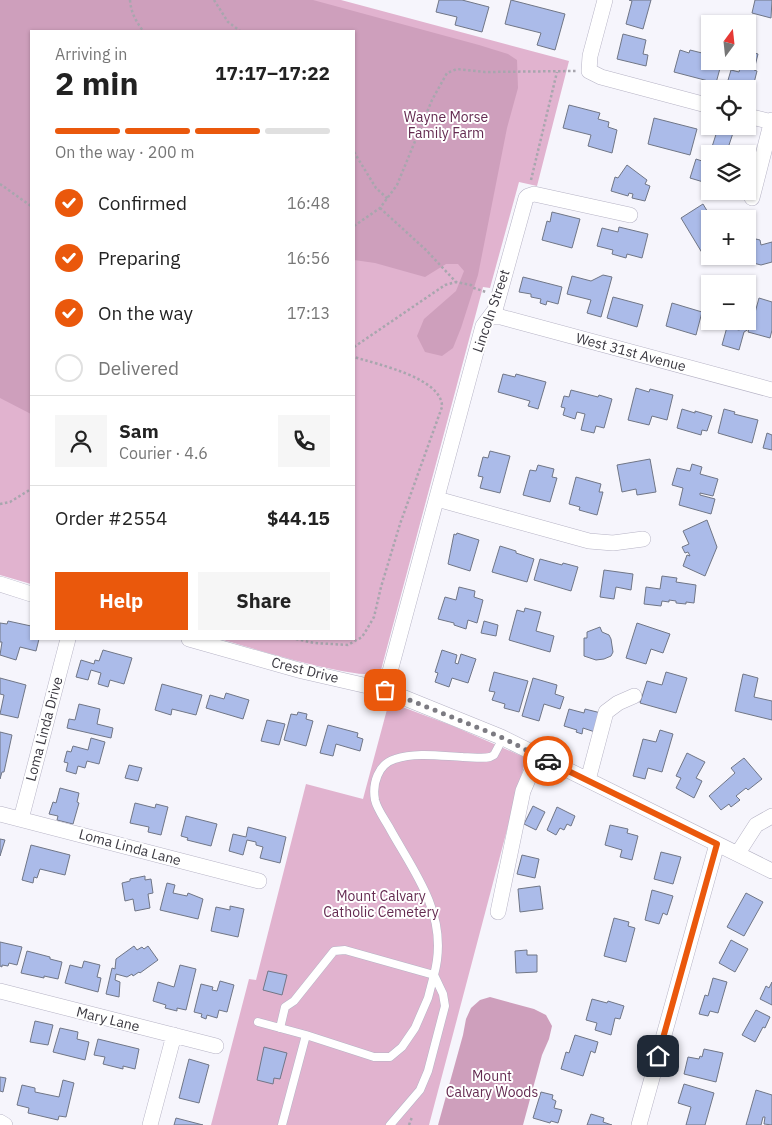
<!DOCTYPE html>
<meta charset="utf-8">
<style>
:root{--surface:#fff;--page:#f6f6f6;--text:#222;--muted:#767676;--line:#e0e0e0;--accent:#ea580c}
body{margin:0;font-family:"IBM Plex Sans",sans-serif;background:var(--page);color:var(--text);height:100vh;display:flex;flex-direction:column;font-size:19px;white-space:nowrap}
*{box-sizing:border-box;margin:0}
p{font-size:16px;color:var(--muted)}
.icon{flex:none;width:28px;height:28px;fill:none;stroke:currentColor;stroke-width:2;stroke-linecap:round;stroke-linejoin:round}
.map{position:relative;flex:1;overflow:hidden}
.side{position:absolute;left:30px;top:30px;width:325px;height:610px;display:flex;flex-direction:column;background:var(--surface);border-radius:0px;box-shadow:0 1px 4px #0004}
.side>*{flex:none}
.needle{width:32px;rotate:15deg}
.fabs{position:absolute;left:701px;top:15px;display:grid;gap:10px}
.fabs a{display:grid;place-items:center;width:55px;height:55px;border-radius:0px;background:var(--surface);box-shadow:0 1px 4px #0004;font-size:25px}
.pin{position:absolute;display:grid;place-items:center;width:42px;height:42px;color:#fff;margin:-21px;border-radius:10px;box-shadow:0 2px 8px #0006}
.courier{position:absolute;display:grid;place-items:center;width:50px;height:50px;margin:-25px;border:4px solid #ea580c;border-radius:50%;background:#fff;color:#222;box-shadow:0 1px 6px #0007}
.headline em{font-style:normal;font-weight:800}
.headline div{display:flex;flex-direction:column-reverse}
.headline{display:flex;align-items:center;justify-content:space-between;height:85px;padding:0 25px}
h1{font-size:32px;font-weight:800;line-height:38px}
.bar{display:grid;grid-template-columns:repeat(4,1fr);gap:8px 5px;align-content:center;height:60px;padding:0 25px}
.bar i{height:6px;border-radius:4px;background:var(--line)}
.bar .current{background:var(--accent)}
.bar p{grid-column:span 4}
.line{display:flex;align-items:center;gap:12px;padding:0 25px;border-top:1px solid var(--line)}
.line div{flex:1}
.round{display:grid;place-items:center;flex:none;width:52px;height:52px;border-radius:0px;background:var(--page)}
ol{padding:0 25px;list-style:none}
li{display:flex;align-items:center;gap:15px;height:55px}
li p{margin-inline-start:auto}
li .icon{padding:5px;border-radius:50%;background:var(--accent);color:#fff;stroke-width:4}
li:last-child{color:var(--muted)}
li i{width:28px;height:28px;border:2px solid var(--line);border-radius:50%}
.action{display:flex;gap:10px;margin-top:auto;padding:10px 25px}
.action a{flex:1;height:58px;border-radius:0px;background:var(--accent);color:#fff;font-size:20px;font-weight:800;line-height:58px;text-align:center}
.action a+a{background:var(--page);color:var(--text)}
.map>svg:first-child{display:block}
.green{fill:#e1b3cf}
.forest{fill:#ce9fbc}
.building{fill:#abbbe9;stroke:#707686}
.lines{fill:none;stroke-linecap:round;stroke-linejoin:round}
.service-casing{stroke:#b6b3c5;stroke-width:9}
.minor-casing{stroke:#b6b3c5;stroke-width:16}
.path{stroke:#a8a6ae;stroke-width:2.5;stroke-dasharray:2.5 2.5;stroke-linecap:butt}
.service{stroke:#fff;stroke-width:8}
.minor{stroke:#fff;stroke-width:15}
.done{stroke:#7c7b82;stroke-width:5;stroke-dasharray:0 9}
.route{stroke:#ea580c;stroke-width:6}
.labels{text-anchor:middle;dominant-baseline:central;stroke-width:4;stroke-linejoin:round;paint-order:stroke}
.park-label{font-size:14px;fill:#642b51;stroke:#fff}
.street-label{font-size:14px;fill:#3b3941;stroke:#fff}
</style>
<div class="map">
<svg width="772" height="1125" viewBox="0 0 772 1125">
<rect width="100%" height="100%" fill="#f6f5fc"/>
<path class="green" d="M0,0h341l228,61 -32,125 -18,-4 -29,106 -7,-1 -102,383 -2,3c-22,8 -131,-26 -159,-34h134v-608h-323v553l-31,-9z
M389,702l64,24 73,32 -97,367h-218l38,-146 7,1 50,-196 57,15z"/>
<path class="forest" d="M0,0h313l166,45 29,9 9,6 1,28 -11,40 -29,147 -17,53 -8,20 -11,8 -17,-4 -8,-16 7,-17 32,-28 8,-20 -6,-7h-12l-21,13 -50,-14 -21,-3v-229h-323v383l-31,-16z
M490,997l44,12 12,6 6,11 -3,13 -7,16 -19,70h-85l25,-90 3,-16 5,-11 9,-8z"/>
<path class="building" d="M439,0h23l27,7 -7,25 -27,-7 2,-8 -21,-5z
M511,0l54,14 -10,36 -18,-5 4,-12 -36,-9z
M629,0h22l-8,29 -17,-5 6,-23z
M755,0h17l-1,18 -19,-5z
M623,34l23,6 -3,14 5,1 -2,11 -29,-7z
M680,50l9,3 1,-3 16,4v3l4,1v3h12l-6,22 -42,-11z
M748,51l10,3 -4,16 3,1 -4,16 -11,-3 -2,5 -14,-2 5,-17 8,2 1,-4 -5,-1 1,-6h12z
M569,105l31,8 -2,6 11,3 -1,5 9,3 -5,23 -24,-7 3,-11 -28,-7z
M654,118l43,11 -7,26 -42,-11z
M718,128l15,5 -7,21h-16v30l-20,-6 6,-19 6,2 4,-13 5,2z
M627,165l20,15 -2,4 5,2 -5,15 -13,-3 1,-4 -4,-1 -1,3 -17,-5 4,-14 3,1z
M703,204l9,15h-2v33l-6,4 -23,-38z
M552,212l28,7 -8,29 -30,-8 5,-19 3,1z
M619,227l29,7 -6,24 -15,-4 -1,4 -14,-4 1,-4 -16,-4 5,-18 16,4z
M756,239l4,1 1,5 11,-3v20l-11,3 -23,-6 1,-3h9v-13l6,2z
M603,275l9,2 -11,40 -14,-4 4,-13 -24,-6 5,-18 19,5z
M523,277l39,10 -4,17 -11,-3 -1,4 -6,-2 1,-4 -10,-2v-3l-12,-2z
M613,297l30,8 -6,22 -30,-9z
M759,298l13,4v28l-2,8 -22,-6 1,-3 -5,3 -5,18 -17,-5 5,-18 12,3 10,-5 1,-6 3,1z
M672,303l30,9 -6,23 -30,-9z
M503,374l12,3 1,-3 30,8 -8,27 -10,-3 2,-5 -32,-9z
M636,388l13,4 1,-3 23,6 -6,25 -15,-4 -3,9 -21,-5z
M571,390l27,7 1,-2 13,4 -8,29 -8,-2 -2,7 -13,-3 4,-16 -8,-2 -2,7 -12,-4 2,-7 -4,-1 3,-11 5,1z
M682,409l13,4v-2l17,5 -5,15 -5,-1 -1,5 -24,-7z
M724,409l11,3 -1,2 24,6 -6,23 -34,-10z
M767,433l5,2v15l-9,-2z
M490,451l20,5 -10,37 -20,-5 3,-11 -5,-1 5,-19 5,1z
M650,459l6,33 -19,3 -1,-6 -14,3 -5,-27z
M692,464l10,3 -2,7 18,5 -5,17 -13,-3v2l15,4 -4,15 -32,-9 4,-17 -11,-3 5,-17 13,3z
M538,465l16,4 -2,8 5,1 -7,24 -27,-7 7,-25 6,1z
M576,477l25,7 -2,8h4l-6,23 -18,-5 1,-3 -11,-3z
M707,520l10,27 -12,29 -22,-10 4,-11 3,1 -2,-4 -3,1 -3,-6 7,-3 -6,-13z
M457,533l22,7 -9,31 -22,-7 6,-30 2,1z
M500,546l16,5v2l18,6 -7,23 -35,-10z
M540,559l22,6 1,-2 15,4 -7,24 -37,-11z
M604,570l29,4 -2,16 -15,-3 -2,12 -14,-2z
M662,576l15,2 -1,4 20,3 -2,18 -8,-1v2l-10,-1v-2l-7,-1v2l-7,-1 -1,5 -17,-2 2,-17 14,2z
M459,587l16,4 -1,6 9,3 -6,23 -9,-3 -2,9 -12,-4v-2l-16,-4 7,-22 11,3z
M525,608l16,4 -5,19 18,5 -4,16 -41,-12 8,-30 7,2z
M8,621l23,5v13h8l-3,12 -16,-4 -4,13 -16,-5 2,-13h-2v-19l7,1z
M484,621l14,4 -2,11 -15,-3z
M637,623l33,11 -7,19 -12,-4 -5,15 -20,-6z
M600,627l2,5 7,3 2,4 2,13 -2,4 -7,3 -8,1 -12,-4v-18h3v-6z
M103,650l29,8 -8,26 -14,-4 -2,7 -10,-3 3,-11 -10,-3 -3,10 -12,-3 5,-17 13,4 1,-4 4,1z
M442,650l15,5 -2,8 3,1 3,-10 15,5 -8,24 -16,-5 -3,9 -14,-5 3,-9 -3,-1z
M494,672l34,9 -9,31 -15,-4 1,-4 -13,-4 3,-8 -6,-1z
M666,672l21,6 -11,35 -36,-10 7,-22 15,4z
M743,674l15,4 -4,19 18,4v19l-37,-9z
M0,678l26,7 -8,33 -18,-4 4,-19 -4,-1z
M533,678l24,7 -2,9 9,3 -4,12 -16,-5 -5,17 -17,-5z
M162,684l40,11 -6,20 -24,-6 -1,6 -16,-5z
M226,693l23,7 -6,19 -37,-11 4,-13 14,4z
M79,704l21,5 -3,15 16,4 -2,10 -44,-10 2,-9 6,1z
M569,709l15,4 1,-4 16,4 -6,19 -12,-4 -1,6 -6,-2 1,-2 -13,-4z
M298,712l9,2 -1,5 7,2 -7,25 -22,-6 7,-26 6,1z
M267,720l18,4 -6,21 -18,-4z
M328,725l30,8 -1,4 6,2 -3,12 -24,-7 -3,12 -13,-3z
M660,730l13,4 -11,38 -14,-4 -3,11 -12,-3 10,-37 13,3z
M0,732l12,3 -8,37h-2l-2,7z
M91,738l14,4 -6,22 -12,-3 -2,7 -7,-2 -2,8 -10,-3 2,-8 -4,-1 3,-11 4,1 2,-6 15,4z
M687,753l18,9 -9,16 6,3 -8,17 -18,-10 5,-10 -5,-2z
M744,758l18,21 -14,11 -2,-2 -10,8 4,4 -9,7 -2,-3 -8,6 -12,-14 26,-23 -4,-5z
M129,765l13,3 -4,13 -13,-3z
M60,788l19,5 -2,9 2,1 -6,21 -16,-4 1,-4 -9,-2 4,-12 3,1z
M135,803l20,5 1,-4 12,3 -7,28 -13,-3 1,-5 -19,-4z
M533,806l12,6 -9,18 -12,-6z
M557,807l18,9 -4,10 -4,-2 -3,6 -4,-2 -4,7 -9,-5z
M186,816l31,8 -6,22 -24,-6 1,-2 -7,-2z
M610,825l18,4 -1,4 11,3 -6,24 -12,-3 2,-7 -17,-5z
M248,827l38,10 -6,26 -20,-5 3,-11 -7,-2v-3l-9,-2 -4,15 -14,-4 4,-17 13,3z
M0,839l5,1 -5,16z
M31,845l39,10 -5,20 -25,-6 -3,9 -3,-1 -1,6 -11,-3z
M661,852l20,5 -8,27 -19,-5z
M522,855l17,4 -4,19 -18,-4z
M145,876v4l6,-1 2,14 -5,1 2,14 -15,3 -2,-12 -8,2 -3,-18 8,-2v-2z
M167,883l8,2 -2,8 14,3 1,-3 15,6 -5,20 -38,-9z
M540,886l3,23 -23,3 -2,-23z
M652,890l21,6 -6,19 -4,-2 -4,11 -14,-4z
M746,893l17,9 -19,34 -17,-9z
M230,906l14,3 -6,28 -27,-6 5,-24 14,3z
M614,918l15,4 -1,4 7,2 -9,34 -22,-6z
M731,940l17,9 -13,23 -16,-9z
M0,942l22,5 -5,18 -8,-2 -1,3 -6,-1v2l-2,-1z
M134,946l3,4 5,-3 2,2 4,-3 10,14 -18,13 -1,-1 -6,4 -1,-2 -5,3 -11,-3 -1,6 5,2 -1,15 -13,-3 6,-26 3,1 1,-10z
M527,950v5h10v17l-21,1 -1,-22z
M27,951l23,6v2l12,3 -4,17 -14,-3v2l-23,-5z
M84,961l16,4 -3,12 4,1 -3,14 -33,-9 5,-18 12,3z
M180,965l16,4 -10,41 -9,-2v3l-12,-3 1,-3 -13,-4 5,-19 16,5z
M268,971l19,4 -5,20 -19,-5z
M713,978l14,4 -9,31 -8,-2 -2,5 -9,-2 6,-19 3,1z
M220,981l14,4 -7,27 -8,-2 -2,8 -10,-3 -1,4 -5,-2 1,-3 -8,-2 7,-28 12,3 -1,3 5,1z
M772,982v23l-12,-6 6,-13 3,2z
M592,999l15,4 1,-2 16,5 -4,13 -5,-1 -4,17 -16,-5 2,-7 -11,-3z
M756,1010l14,7 -5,11 -2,-1 -8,15 -13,-7z
M35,1021l18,4 -5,20 -18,-3z
M60,1028l18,4 -1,7 12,3 -4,18 -32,-8z
M575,1035l23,7 -3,11 -4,-2 -8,25 -22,-7 5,-17 3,1z
M98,1039l41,10 -4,20 -12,-3v3l-20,-5 2,-7 -11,-2z
M264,1047l23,6 -7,26 -6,-1 -1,6 -16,-4z
M704,1049l19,4 -7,29 -32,-8 4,-17 11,2 1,-3 2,1z
M189,1059l20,6 -10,38 -20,-5z
M0,1077l6,1 -3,14 -3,-1z
M63,1080l11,3 -8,34 -7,-1 -1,4 -30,-7 1,-5 -12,-3 5,-20 13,3v4l24,5z
M684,1084l30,9 -9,32h-19l5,-18 -13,-4z
M756,1090l16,5v30l-8,-1 1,-7h-2l-2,8h-15z
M541,1092l12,3 -1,4 4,2 -2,7 8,2 -4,13 -7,-2 -1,2 -17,-5z
M591,1114l13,4 -1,4 9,3h-25z
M176,1118l27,7h-29z"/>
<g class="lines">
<defs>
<path id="service" d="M258,1022l48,13 68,22h16l12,-10 13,-19 13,-30 6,-23
M280,1028l5,-21 9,-6 40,-50 11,-1 89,25c7,-26 5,-49 -5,-74 -10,-26 -27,-50 -40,-74 -5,-9 -12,-18 -14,-27 -3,-16 3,-36 20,-41 21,-7 46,-3 68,-2 9,0 19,2 27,0l4,-2 9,-17
M282,1125l24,-90
M390,1125l30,-35 8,-19 17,-65 -2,-12 -9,-19"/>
<path id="minor" d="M605,0l-15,56 -1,15 12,6 109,29
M748,116l24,6
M752,198l20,-78
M490,317h11l271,73
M437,499l152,42 24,2 30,-4
M0,584l31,10
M189,639l113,32 83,19 116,47 271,134
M385,690l98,-364 12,-16 31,-112 2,-2 6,-2 96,21
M588,780l18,-68 12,-9 16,-7
M0,814l259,67
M21,819l47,-180
M738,853l18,-28 16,-9
M498,912l25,-121 15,-35
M0,991l216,55
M0,1122l5,3
M150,1125l24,-90
M639,1125l78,-281"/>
</defs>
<use href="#service" class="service-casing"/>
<use href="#minor" class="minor-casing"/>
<path class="path" d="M130,0c1,13 6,21 13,31
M214,0l14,22 12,9
M354,152l22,36 12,11
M531,180l26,-108
M0,184l31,22
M380,208l46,42 30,32 15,3 3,3 12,4
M354,226l26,-18 17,-23 35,-85 15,-27 10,-4 28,3 91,-1
M354,347l91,-62 11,-3
M0,504l10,-2 21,-13
M296,639l18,4 34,2 14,-8 5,-8 7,-12 7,-30 19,-63 42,-117c1,-29 -66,-43 -88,-50
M409,1125l3,-8"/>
<use href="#service" class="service"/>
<use href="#minor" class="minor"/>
</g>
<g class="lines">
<path class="done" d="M385,690l116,47 47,24"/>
<path class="route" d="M548,761l169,83 -59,212"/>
</g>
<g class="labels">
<g class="park-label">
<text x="446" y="117">Wayne Morse<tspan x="446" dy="16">Family Farm</tspan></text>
<text x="381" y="896">Mount Calvary<tspan x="381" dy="16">Catholic Cemetery</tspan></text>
<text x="492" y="1076">Mount<tspan x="492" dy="16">Calvary Woods</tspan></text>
</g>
<g class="street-label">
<text transform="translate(491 311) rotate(-71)">Lincoln Street</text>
<text transform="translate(631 352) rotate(15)">West 31st Avenue</text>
<text transform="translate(305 670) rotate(14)">Crest Drive</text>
<text transform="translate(44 729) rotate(-75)">Loma Linda Drive</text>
<text transform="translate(130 847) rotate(15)">Loma Linda Lane</text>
<text transform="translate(108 1019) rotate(14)">Mary Lane</text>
</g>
</g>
</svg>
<div class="fabs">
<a><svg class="needle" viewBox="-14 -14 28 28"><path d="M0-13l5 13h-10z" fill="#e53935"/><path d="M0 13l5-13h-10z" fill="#767676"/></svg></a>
<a><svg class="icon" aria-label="locate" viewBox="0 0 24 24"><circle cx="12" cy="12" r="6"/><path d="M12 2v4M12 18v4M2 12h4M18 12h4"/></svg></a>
<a><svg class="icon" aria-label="layers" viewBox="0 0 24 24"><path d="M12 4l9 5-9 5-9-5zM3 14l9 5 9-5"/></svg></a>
<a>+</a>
<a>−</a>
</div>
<div class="pin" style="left:385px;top:690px;background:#ea580c"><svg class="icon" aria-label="bag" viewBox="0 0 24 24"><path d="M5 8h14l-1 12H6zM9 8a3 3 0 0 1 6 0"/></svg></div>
<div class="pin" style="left:658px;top:1056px;background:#1f2937"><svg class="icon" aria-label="home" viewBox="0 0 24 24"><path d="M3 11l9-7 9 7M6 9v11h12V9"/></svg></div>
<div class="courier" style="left:548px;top:761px"><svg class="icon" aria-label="car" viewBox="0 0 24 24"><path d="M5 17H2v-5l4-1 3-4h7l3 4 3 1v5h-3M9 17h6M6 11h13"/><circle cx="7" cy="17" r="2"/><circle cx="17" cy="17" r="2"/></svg></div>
<section class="side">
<div class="headline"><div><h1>2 min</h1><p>Arriving in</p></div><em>17:17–17:22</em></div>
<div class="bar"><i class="current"></i><i class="current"></i><i class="current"></i><i></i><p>On the way · 200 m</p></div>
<ol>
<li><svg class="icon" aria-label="check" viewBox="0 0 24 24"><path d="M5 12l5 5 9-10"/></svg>Confirmed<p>16:48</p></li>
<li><svg class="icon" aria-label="check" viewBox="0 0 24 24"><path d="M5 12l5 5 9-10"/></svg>Preparing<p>16:56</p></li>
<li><svg class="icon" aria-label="check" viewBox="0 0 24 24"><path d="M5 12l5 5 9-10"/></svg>On the way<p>17:13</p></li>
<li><i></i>Delivered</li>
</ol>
<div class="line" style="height:90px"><a class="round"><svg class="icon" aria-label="person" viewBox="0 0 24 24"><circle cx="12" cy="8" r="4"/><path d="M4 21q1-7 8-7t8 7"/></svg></a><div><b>Sam</b><p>Courier · 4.6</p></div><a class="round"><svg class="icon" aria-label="phone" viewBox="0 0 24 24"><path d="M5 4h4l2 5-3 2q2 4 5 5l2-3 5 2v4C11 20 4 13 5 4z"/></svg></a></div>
<div class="line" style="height:65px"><div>Order #2554</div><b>$44.15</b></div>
<div class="action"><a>Help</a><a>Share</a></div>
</section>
</div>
